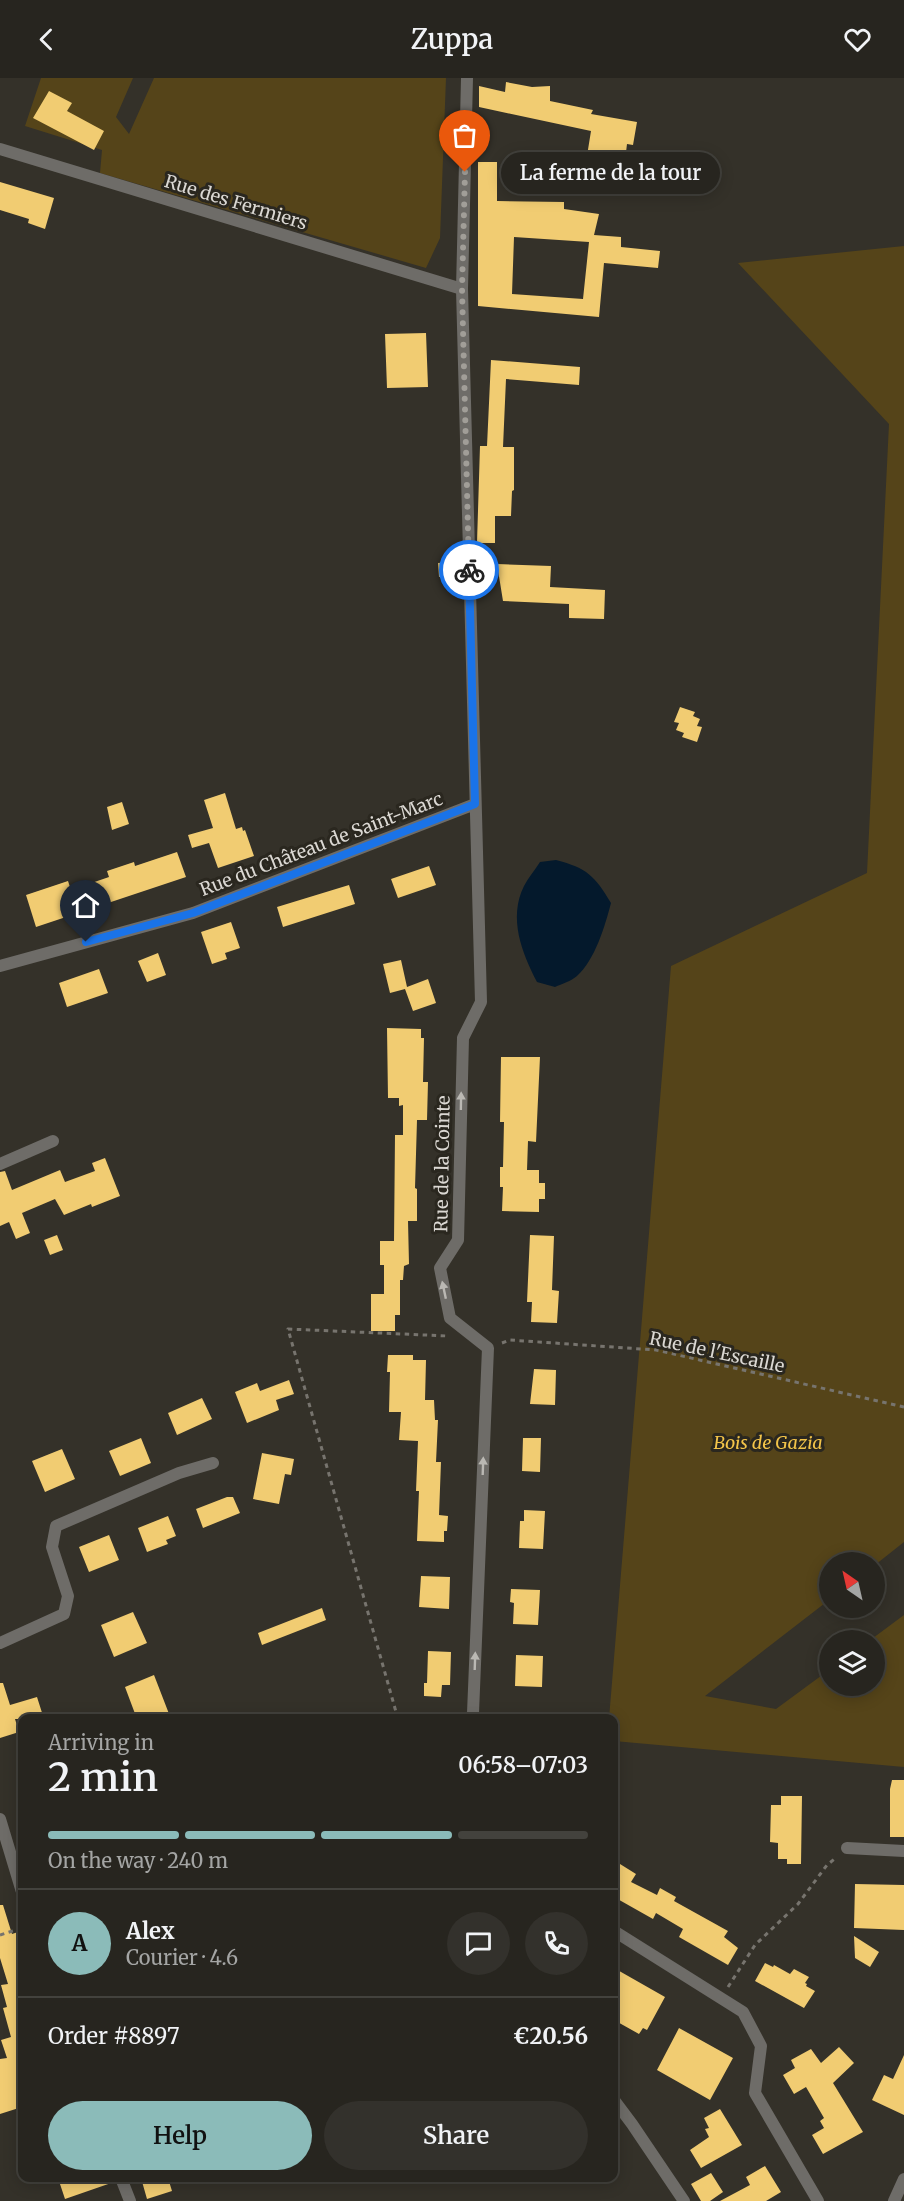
<!DOCTYPE html>
<meta charset="utf-8">
<style>
:root{--surface:#27251f;--page:#33312c;--text:#f1f3f6;--muted:#a4a5a4;--line:#43423d;--accent:#8bbbb9}
body{margin:0;font-family:Merriweather,serif;background:var(--page);color:var(--text);height:100vh;display:flex;flex-direction:column;font-size:22px;white-space:nowrap}
*{box-sizing:border-box;margin:0}
p{font-size:20px;color:var(--muted)}
.icon{flex:none;width:33px;height:33px;fill:none;stroke:currentColor;stroke-width:2;stroke-linecap:round;stroke-linejoin:round}
.map{position:relative;flex:1;overflow:hidden}
.details{position:absolute;left:18px;top:1636px;width:600px;height:468px;display:flex;flex-direction:column;background:var(--surface);border-radius:12px;box-shadow:0 3px 15px #0003,0 0 0 2px var(--line)}
.details>*{flex:none}
.needle{width:39px;rotate:326deg}
.controls{position:absolute;left:819px;top:1474px;display:grid;gap:12px}
.controls a{display:grid;place-items:center;width:66px;height:66px;border-radius:50%;background:var(--surface);box-shadow:0 3px 15px #0003,0 0 0 2px var(--line);font-size:30px}
.pin{position:absolute;display:grid;place-items:center;width:51px;height:51px;color:#fff;margin:-62px -26px;border-radius:50% 50% 50% 0;rotate:-45deg;box-shadow:0 0 6px #0007}
.pin .icon{rotate:45deg}
.courier{position:absolute;display:grid;place-items:center;width:60px;height:60px;margin:-30px;border:4px solid #1a73e8;border-radius:50%;background:#fff;color:#222;box-shadow:0 2px 8px #0007}
.bubble{position:absolute;height:42px;border-radius:21px;background:var(--surface);box-shadow:0 3px 15px #0003,0 0 0 2px var(--line);font-size:20px;font-weight:600;line-height:42px;text-align:center}
.summary em{font-style:normal;font-weight:600}
.summary div{display:flex;flex-direction:column-reverse}
.summary{display:flex;align-items:center;justify-content:space-between;height:102px;padding:0 30px}
h1{font-size:39px;font-weight:600;line-height:45px}
.bar{display:grid;grid-template-columns:repeat(4,1fr);gap:9px 6px;align-content:center;height:72px;padding:0 30px}
.bar i{height:8px;border-radius:4px;background:var(--line)}
.bar .current{background:var(--accent)}
.bar p{grid-column:span 4}
.line{display:flex;align-items:center;gap:15px;padding:0 30px;border-top:2px solid var(--line)}
.line div{flex:1}
.round{display:grid;place-items:center;flex:none;width:63px;height:63px;border-radius:32px;background:var(--page)}
.cta{display:flex;gap:12px;margin-top:auto;padding:12px 30px}
.cta a{flex:1;height:69px;border-radius:36px;background:var(--accent);color:#111;font-size:24px;font-weight:600;line-height:69px;text-align:center}
.cta a+a{background:var(--page);color:var(--text)}
header{display:flex;justify-content:space-between;align-items:center;height:78px;padding:0 30px;background:var(--surface);font-size:27px;font-weight:600}
.map>svg:first-child{display:block}
.green{fill:#554419}
.water{fill:#04192c}
.building{fill:#f1cc72;fill-rule:evenodd}
.lines{fill:none;stroke-linecap:round;stroke-linejoin:round}
.path{stroke:#77746e;stroke-width:3;stroke-dasharray:4.5 4.5;stroke-linecap:butt}
.street{stroke:#6e6c68;stroke-width:12}
.oneway{fill:#bab8b3}
.done{stroke:#a19e98;stroke-width:6;stroke-dasharray:0 10.8}
.route{stroke:#1a73e8;stroke-width:8}
.labels{text-anchor:middle;dominant-baseline:central;stroke-width:6;stroke-linejoin:round;paint-order:stroke}
.street-label{font-size:18px;fill:#dbd8d3;stroke:#2a271f}
.park-label{font-size:18px;font-style:italic;fill:#f3c449;stroke:#2a271f}
</style>
<header><svg class="icon" aria-label="back" viewBox="0 0 24 24"><path d="M15 5l-7 7 7 7"/></svg>Zuppa<svg class="icon" aria-label="heart" viewBox="0 0 24 24"><path d="M12 20l-8-8c-3-5 5-10 8-4 3-6 11-1 8 4z"/></svg></header>
<div class="map">
<svg width="904" height="2123" viewBox="0 0 904 2123">
<rect width="100%" height="100%" fill="#343129"/>
<path class="green" d="M41,0h92l-17,39 13,17 25,-56h292l-6,160 -14,30 -326,-95 2,-23 -77,-24z
M904,168v1296l-29,23 -1,-2h-44l-1,37 -124,96 71,13 53,-39 1,16h44v-45h-5l35,-26v152l-290,-26v-22h-5l62,-753 196,-93 22,-449 -151,-161z"/>
<path class="water" d="M556,782c31,8 39,16 55,43 -6,23 -16,57 -34,73 -6,5 -15,8 -22,11l-18,-5c-15,-29 -29,-64 -13,-96 4,-8 11,-16 16,-24z"/>
<path class="building" d="M506,4l26,5 18,-1v15l43,9 -2,4 46,8 -4,23 -6,-1 -4,33 -17,-3 1,-9 -21,-3 5,-31 -112,-24v-21l26,6z
M49,13l23,12 -5,8 37,20 -10,19 -61,-32z
M478,84h19v39l67,1v7l35,5 -5,21 27,2v10l39,4 -2,17 -54,-5 -5,54 -121,-11zM514,159l75,5 -6,57 -71,-5z
M0,104l54,16 -9,31 -17,-6 1,-4 -29,-9z
M426,255l2,54 -41,1 -2,-54z
M491,282l89,7 -1,18 -73,-6 -3,68h11v43l-2,1 -1,25h-16v27h-18l3,-97h7z
M451,484l1,14 -13,1 -1,-14z
M497,486l54,2 -1,21 55,3 -1,29 -35,-1v-14l-66,-3z
M680,629l15,5 -2,4 7,3 -3,7 5,1 -5,15 -15,-5 2,-4 -8,-3 3,-7 -5,-1z
M225,715l11,36 6,-2 1,4 2,-1 9,26 -36,12 -9,-25 -17,5 -4,-13 25,-7 -9,-28z
M122,724l7,22 -17,6 -5,-23z
M177,774l9,25 -150,50 -10,-32 42,-14 3,9 38,-13 -2,-6 27,-9 1,4z
M429,788l7,19 -38,13 -7,-19z
M349,807l6,19 -72,23 -6,-20z
M231,844l9,26 -15,5 2,6 -15,5 -11,-32z
M158,875l8,22 -19,7 -9,-21z
M401,882l6,27 21,-8 8,24 -23,8 -8,-22 -15,4 -7,-29z
M99,891l9,24 -41,14 -8,-24z
M387,950l34,1v9h3l-1,44h5l-1,38h-10l-2,68 2,1v32h-9l1,43 -5,2 -1,14h-3v35h-5v16h-24v-37h13v-29h-4v-24h14l1,-106h8v-30l-4,1v-8h-11z
M501,979h39l-4,85 -8,-1 -1,29h12v13h6v16h-6v13l-37,-1 1,-24h-3v-20h3l1,-45h-4z
M105,1080l15,38 -28,11 -1,-3 -27,11 -9,-16 -33,14 8,20 -14,6 -7,-17 -9,4v-54l5,-1 7,19 48,-20 5,12 30,-11 -3,-8z
M57,1157l6,15 -13,5 -6,-15z
M530,1157l24,1 -2,54 7,1 -2,32 -26,-1 1,-20h-5z
M388,1277h25v5h13l-1,40h9l1,20h3l-2,42h5l-2,53 9,1 -1,15h-3v11l-27,-1 2,-50h-3l2,-50 -19,-1 2,-28h-12l1,-40h-3z
M534,1291l22,1 -1,35 -25,-1z
M289,1302l5,14 -18,6 3,10 -32,13 -12,-31 22,-9 3,8z
M202,1320l10,21 -35,16 -9,-22z
M141,1360l10,25 -31,13 -11,-25z
M523,1360h18l-1,34 -18,-1z
M62,1371l13,30 -30,13 -13,-31z
M262,1375l32,6 -3,16 -6,-1 -6,30 -26,-5z
M227,1419h6l7,16 -37,15 -7,-19z
M524,1432l21,1 -2,38 -24,-1 1,-27h4z
M168,1438l8,20 -10,4 2,4 -21,8 -9,-24z
M109,1457l10,25 -30,12 -10,-25z
M421,1498l29,1 -1,32 -30,-2z
M511,1511l29,1 -2,35 -25,-1 1,-21 -4,-1z
M322,1530l4,12 -64,25 -4,-12z
M133,1534l14,31 -33,14 -13,-32z
M428,1573l23,1 -1,33h-8l-1,12 -17,-1v-13h3z
M516,1577l27,1 -1,31 -27,-1z
M154,1597l17,44h-34l-12,-32z
M0,1605h3l7,22 27,-8 7,22h-29l4,13 -19,6z
M892,1702h12v57h-14v-48z
M781,1718h21l-1,68h-14v-5h-9v-16l-8,-1 1,-37h10z
M620,1786l16,10 -5,8 26,13 3,-7 16,9 -2,4 54,30 -4,6 14,11 -10,17 -49,-28 4,-8 -27,-16 -3,6 -39,-22v-22z
M855,1806l49,1v45l-50,-2z
M0,1827h3l9,29 6,-2 4,16v159l-22,7v-55l7,-1 -6,-18 10,-3 -8,-29 4,-1 -6,-22 7,-1 -8,-26z
M854,1858l25,16 -9,15 -15,-9z
M765,1885l8,4 1,-2 16,9 4,-5 15,8 -4,6 2,1 -1,2 9,5 -11,17 -49,-27z
M614,1890l51,29 -18,33 -4,-2 -4,6 -25,-14z
M679,1950l54,30 -23,42 -53,-30z
M839,1969l15,16 -21,20 30,49 -40,22 -11,-19 12,-7 -4,-7 4,-3 -18,-31 -12,7 -11,-19 12,-7 -4,-8 20,-11 10,14z
M904,1977v60l-32,-15 12,-25 9,4z
M720,2031l22,36 -41,23 -11,-18 19,-13 -4,-8 4,-1 -5,-10z
M765,2088l16,26 -15,9h-46l30,-16 -4,-8z
M711,2095l12,19 -13,9h-9l-10,-17z
M58,2100h55l1,4 -49,17z
M141,2100h27l4,13 -25,8z"/>
<g class="lines">
<path class="path" d="M502,1265l8,-3 146,10 248,57
M398,1641l-110,-390 160,7
M0,1857l22,-7
M728,1909l27,-42 43,-41 29,-39 10,-8"/>
<path class="street" d="M467,0l-5,211 19,713 -18,36 -5,202 -18,28 10,50 38,30 -15,365 -3,6
M0,71l462,140
M0,888l193,-53 282,-109
M0,1086l53,-23
M0,1565l64,-29 4,-18 -16,-49 4,-21 123,-53 34,-10
M0,1741l22,73
M847,1770l57,3
M614,1853l129,81 18,34 -6,47 63,108
M614,2022l18,24 52,77
M121,2100l9,23
M894,2123l10,-22"/>
</g>
<defs><path id="oneway-solid" d="M-6-.8H1V-3.2L6.5 0L1 3.2V.8H-6Z" transform="scale(1.5)"/></defs>
<g class="oneway">
<use href="#oneway-solid" transform="translate(461 1023) rotate(-89)"/>
<use href="#oneway-solid" transform="translate(444 1212) rotate(-102)"/>
<use href="#oneway-solid" transform="translate(483 1388) rotate(-88)"/>
<use href="#oneway-solid" transform="translate(475 1583) rotate(-88)"/>
</g>
<g class="lines">
<path class="done" d="M465,94l-3,117 7,281"/>
<path class="route" d="M86,864l107,-29 282,-109 -6,-234"/>
</g>
<g class="labels">
<g class="street-label">
<text transform="translate(236 124) rotate(17)">Rue des Fermiers</text>
<text transform="translate(321 766) rotate(-21)">Rue du Château de Saint-Marc</text>
<text transform="translate(442 1086) rotate(-89)">Rue de la Cointe</text>
<text transform="translate(717 1274) rotate(12)">Rue de l'Escaille</text>
</g>
<g class="park-label">
<text x="768" y="1364">Bois de Gazia</text>
</g>
</g>
</svg>
<div class="controls">
<a><svg class="needle" viewBox="-14 -14 28 28"><path d="M0-13l5 13h-10z" fill="#e53935"/><path d="M0 13l5-13h-10z" fill="#a4a5a4"/></svg></a>
<a><svg class="icon" aria-label="layers" viewBox="0 0 24 24"><path d="M12 4l9 5-9 5-9-5zM3 14l9 5 9-5"/></svg></a>
</div>
<div class="pin" style="left:465px;top:94px;background:#ea580c"><svg class="icon" aria-label="bag" viewBox="0 0 24 24"><path d="M5 8h14l-1 12H6zM9 8a3 3 0 0 1 6 0"/></svg></div>
<div class="pin" style="left:86px;top:864px;background:#1f2937"><svg class="icon" aria-label="home" viewBox="0 0 24 24"><path d="M3 11l9-7 9 7M6 9v11h12V9"/></svg></div>
<div class="courier" style="left:469px;top:492px"><svg class="icon" aria-label="bike" viewBox="0 0 24 24"><circle cx="6" cy="16" r="4"/><circle cx="18" cy="16" r="4"/><path d="M6 16l4-8h5l3 8M10 8l3 8H6M13 5h3"/></svg></div>
<div class="bubble" style="left:501px;top:74px;width:219px">La ferme de la tour</div>
<section class="details">
<div class="summary"><div><h1>2 min</h1><p>Arriving in</p></div><em>06:58–07:03</em></div>
<div class="bar"><i class="current"></i><i class="current"></i><i class="current"></i><i></i><p>On the way · 240 m</p></div>
<div class="line" style="height:108px"><b class="round" style="background:var(--accent);color:#111">A</b><div><b>Alex</b><p>Courier · 4.6</p></div><a class="round"><svg class="icon" aria-label="chat" viewBox="0 0 24 24"><path d="M4 5h16v11H9l-5 4z"/></svg></a><a class="round"><svg class="icon" aria-label="phone" viewBox="0 0 24 24"><path d="M5 4h4l2 5-3 2q2 4 5 5l2-3 5 2v4C11 20 4 13 5 4z"/></svg></a></div>
<div class="line" style="height:78px"><div>Order #8897</div><b>€20.56</b></div>
<div class="cta"><a>Help</a><a>Share</a></div>
</section>
</div>
